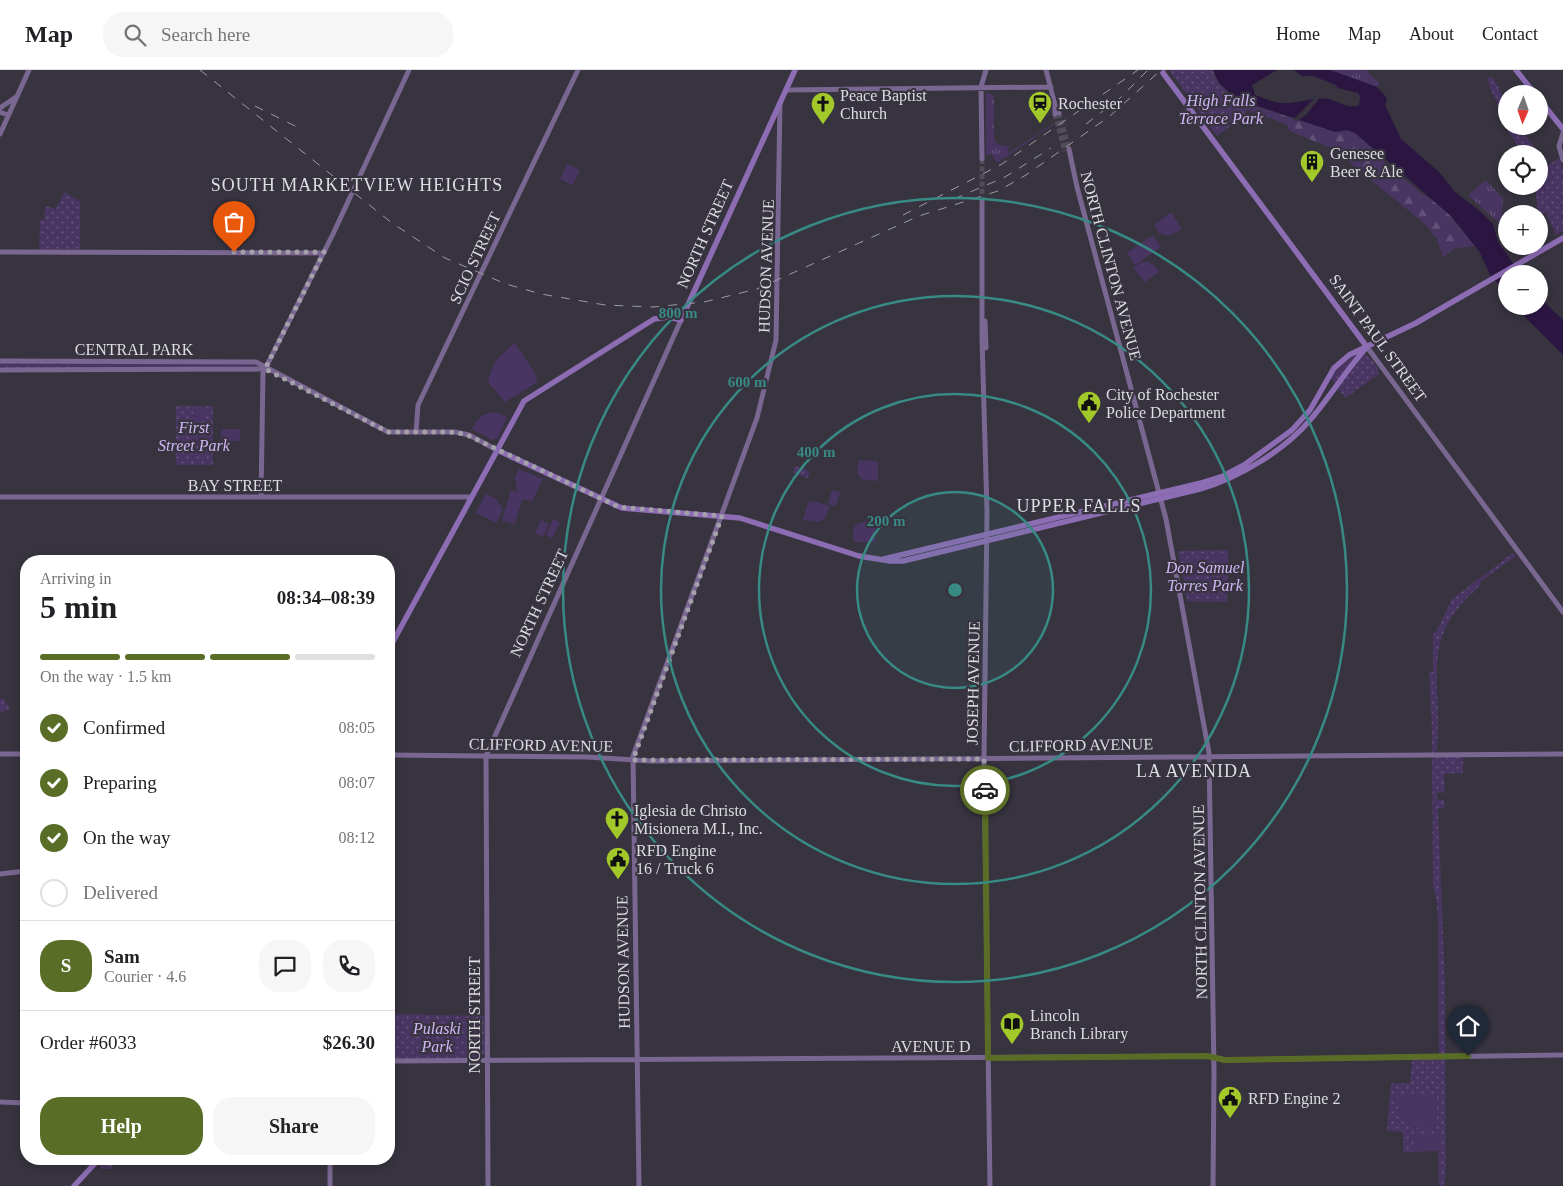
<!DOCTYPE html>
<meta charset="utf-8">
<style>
:root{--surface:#fff;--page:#f6f6f6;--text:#202124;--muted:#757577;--line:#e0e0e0;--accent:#5a6d26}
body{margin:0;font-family:"Times New Roman",serif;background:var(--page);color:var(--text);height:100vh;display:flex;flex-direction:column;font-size:19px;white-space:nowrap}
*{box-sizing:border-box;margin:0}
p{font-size:16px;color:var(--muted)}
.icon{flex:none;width:28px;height:28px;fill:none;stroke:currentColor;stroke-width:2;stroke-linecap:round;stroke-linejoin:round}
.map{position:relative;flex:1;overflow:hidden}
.details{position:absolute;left:20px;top:485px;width:375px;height:610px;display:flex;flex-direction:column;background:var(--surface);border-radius:20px;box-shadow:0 2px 8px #0003}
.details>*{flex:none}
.needle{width:32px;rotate:182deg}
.tools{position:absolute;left:1498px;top:15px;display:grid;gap:10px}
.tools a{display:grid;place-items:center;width:50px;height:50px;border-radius:50%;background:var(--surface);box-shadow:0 2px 8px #0003;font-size:25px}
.pin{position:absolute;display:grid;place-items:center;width:42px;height:42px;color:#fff;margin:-51px -21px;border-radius:50% 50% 50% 0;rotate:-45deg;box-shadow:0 0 5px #0007}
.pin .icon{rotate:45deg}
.courier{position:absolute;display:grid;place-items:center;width:50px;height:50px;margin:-25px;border:4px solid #5a6d26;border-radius:50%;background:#fff;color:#222;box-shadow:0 1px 6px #0007}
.headline em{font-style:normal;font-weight:700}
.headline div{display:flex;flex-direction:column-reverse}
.headline{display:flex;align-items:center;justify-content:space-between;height:85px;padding:0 20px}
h1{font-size:32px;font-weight:700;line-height:38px}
.bar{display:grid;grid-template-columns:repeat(4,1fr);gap:8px 5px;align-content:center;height:60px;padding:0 20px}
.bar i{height:6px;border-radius:4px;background:var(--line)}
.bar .active{background:var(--accent)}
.bar p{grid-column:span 4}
.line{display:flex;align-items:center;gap:12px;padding:0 20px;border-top:1px solid var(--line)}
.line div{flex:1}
.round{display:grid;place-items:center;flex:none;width:52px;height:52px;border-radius:20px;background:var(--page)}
ol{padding:0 20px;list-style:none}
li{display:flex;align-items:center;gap:15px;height:55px}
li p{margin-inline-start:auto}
li .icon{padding:5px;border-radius:50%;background:var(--accent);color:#fff;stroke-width:4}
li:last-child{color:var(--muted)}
li i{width:28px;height:28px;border:2px solid var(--line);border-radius:50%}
.button{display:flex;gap:10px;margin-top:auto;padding:10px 20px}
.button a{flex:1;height:58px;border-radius:20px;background:var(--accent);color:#fff;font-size:20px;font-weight:700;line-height:58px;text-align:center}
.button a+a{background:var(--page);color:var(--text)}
header{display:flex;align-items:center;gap:30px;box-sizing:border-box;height:70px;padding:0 25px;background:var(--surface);border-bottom:1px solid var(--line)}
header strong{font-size:24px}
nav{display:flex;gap:28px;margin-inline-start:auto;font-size:18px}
.search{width:350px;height:45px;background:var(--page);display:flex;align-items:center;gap:12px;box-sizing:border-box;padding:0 18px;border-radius:20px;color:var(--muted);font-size:19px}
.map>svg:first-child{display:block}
.grass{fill:url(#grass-tufts)}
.forest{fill:url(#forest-firs)}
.park{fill:url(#park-dots)}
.garden{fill:#493562}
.water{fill:#2b1642}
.pier{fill:#37333f}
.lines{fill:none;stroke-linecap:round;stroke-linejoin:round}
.secondary-tunnel{stroke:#504c58;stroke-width:5;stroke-dasharray:5 2.5;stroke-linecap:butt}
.primary-tunnel{stroke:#504c58;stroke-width:5.5;stroke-dasharray:5.5 3;stroke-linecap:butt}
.secondary{stroke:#7a6791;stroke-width:5}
.primary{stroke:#8c6cb3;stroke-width:5.5}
.rail{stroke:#9d9ba4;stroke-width:1;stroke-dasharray:9 9;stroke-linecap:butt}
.done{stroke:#a4a1aa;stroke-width:5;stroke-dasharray:0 9}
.route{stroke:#5a6d26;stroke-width:6}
.ring{fill:none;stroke:#388a85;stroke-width:2.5}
.labels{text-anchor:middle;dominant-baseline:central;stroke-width:4.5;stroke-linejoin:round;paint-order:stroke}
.poi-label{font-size:16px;fill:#dedce3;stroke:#37333f;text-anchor:start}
.park-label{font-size:16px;font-style:italic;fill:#d0b7f5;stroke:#37333f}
.street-label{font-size:16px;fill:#dedce3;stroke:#37333f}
.neighbourhood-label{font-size:18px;letter-spacing:1px;fill:#dedce3;stroke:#37333f}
.centre{fill:#388a85;stroke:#37333f;stroke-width:2.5}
.ring-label{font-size:15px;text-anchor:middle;font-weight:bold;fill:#388a85;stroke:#37333f;stroke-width:4.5;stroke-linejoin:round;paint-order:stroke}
</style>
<header>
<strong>Map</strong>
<div class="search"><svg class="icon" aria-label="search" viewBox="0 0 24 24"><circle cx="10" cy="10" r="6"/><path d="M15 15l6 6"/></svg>Search here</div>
<nav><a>Home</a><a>Map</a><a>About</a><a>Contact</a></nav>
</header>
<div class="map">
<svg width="1563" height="1116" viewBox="0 0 1563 1116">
<defs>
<pattern id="grass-tufts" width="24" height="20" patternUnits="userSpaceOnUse" patternTransform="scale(1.25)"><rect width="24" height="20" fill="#493562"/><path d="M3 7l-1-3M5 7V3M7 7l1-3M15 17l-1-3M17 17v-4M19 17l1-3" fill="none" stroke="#635278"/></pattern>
<pattern id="forest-firs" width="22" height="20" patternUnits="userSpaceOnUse" patternTransform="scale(1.25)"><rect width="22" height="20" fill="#493562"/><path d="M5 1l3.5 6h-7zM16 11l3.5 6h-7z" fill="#635278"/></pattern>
<pattern id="park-dots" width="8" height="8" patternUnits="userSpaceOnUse" patternTransform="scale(1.25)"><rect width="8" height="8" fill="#493562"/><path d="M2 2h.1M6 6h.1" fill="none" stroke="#635278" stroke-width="1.8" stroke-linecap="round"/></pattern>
</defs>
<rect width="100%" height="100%" fill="#37333f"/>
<path class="grass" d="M1330,0h36l14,14 -3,3z
M986,23l8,2v45l5,5 12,1 -4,3 2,4 45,-30v1l-57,39 -6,-10 -5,3z
M1486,110l17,18 -2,27 -33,-30z
M105,1089h10l-4,10h-10l-1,-4z"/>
<path class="forest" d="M1249,34l86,28 12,-2 8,3 24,21 7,11 35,28 21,13 33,40 -19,2 -13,9 -6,-18 -12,-15 -92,-75 -43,-18 -4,-7 -39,-14z"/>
<path class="park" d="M1169,0h44c3,16 21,29 36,34l-4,10 -28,22z
M1491,6c13,15 15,31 15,50h12l30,39 11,-7 4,13v60l-7,4 -10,-22 -8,-1 -3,-26h4v-32h-16l-21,-32 -6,-23 -2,-1 -7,-19z
M64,122l16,9v48l-41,1 1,-30 5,-1 -1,-4 2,-9 10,3z
M1360,280c8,6 18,14 19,24l-34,24 -14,-20 11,-17z
M0,293h247l12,4 -259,2z
M176,336h37v59h-37z
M795,396l15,5 -2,7 -15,-5z
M1228,480l-1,52 -40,-1 -9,-50z
M1513,483l3,3 -36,26 1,3c-67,56 -35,98 -45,170h27v18l-19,1 1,18 -8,1v7h7l1,8h-7l7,176 1,186 -2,16h-5l-1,-35 -35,1v-20l-16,-1 4,-48h19l2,-23h27l-1,-144 -2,-20 -3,-9 -1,-156 -3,-59h4v-39l3,-1 16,-33z
M3,628l7,11 -10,4v-14z
M389,944l95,2 1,37 -6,5 -90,1z"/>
<path class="garden" d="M567,94l13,6 -7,15 -13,-6z
M1171,142l11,17 -13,7 -10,-3 -5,-8z
M1153,165l8,12 -26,18 -8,-12z
M1147,191l7,4 5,7 -14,10 -12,-14 7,-5z
M515,273l22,33 -1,7 -31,19 -17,-20c3,-18 13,-28 27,-39z
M196,337h7l1,12 -8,1z
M496,342l11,5 -9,21 -6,2 -20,-11c6,-12 10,-15 24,-17z
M188,353h21l2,3 1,20 -21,-3 -3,-7z
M221,359h19v12h-19z
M859,390l17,1 2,2v18l-17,-2 -4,-7z
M519,399l24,10 -11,22 -10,-2 -7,25 -13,-3 9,-31 6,2 -2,-15z
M832,420l8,2 -4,14 -8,-2z
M486,424l10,5 7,10 -7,14 -20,-10z
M813,431l17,5 -4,10 -6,6 -17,-2 5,-17z
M553,449l7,3 -8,16 -6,-3z
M541,450l8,4 -6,13 -8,-4z
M867,451h8v21h-21l-1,-12 3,-6z
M1215 490a7 7 0 1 1 14 0a7 7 0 1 1-14 0Z
M1202,487l-1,18 -16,3 -2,-18z
M1397,1024h38l2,2v34c-28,-1 -40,-7 -40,-36z
M1414,1065h25l-1,16h-25z"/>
<path class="water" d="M1213,0h64l-25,15 3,10c11,4 22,9 34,8 15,-1 25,-6 39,-4 10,2 21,11 31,6l1,-8 -2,-4 -20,-5 -2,-3 -23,-9h-11l-8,-6h36l47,17 10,11 -2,7 16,34 39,34 14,18 27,21 12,12 5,18 23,32h-15v23l-6,-12 -9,-8 -12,-26 -28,-35 -96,-83 -8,-3 -12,2 -98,-33 -18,-16z
M1539,227l24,23v35l-49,-49h25z"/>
<path class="pier" d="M1317,26h4l-15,19 -9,6 -4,-1z"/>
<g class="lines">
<path class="secondary-tunnel" d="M1059,43l10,36
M1055,44l10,37
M982,89v43"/>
<path class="primary-tunnel" d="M1165,0l1,1"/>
<path class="secondary" d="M1046,0l9,35v9
M786,20l265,-3
M1055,35l4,8
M0,38l16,-11
M0,42l8,3
M1563,63l-4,13 4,14
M0,64l29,-64
M1069,79l8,38 89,332 43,234 5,319 -1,114
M982,89l-1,-72 5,-17
M982,132v136l5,174 -3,247 6,427
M0,182l324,1
M985,251l1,27
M1367,277l196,265
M0,291l256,1 132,70h67l14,3 28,15
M0,300l265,-1
M416,362l2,-27 160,-335
M0,427h471
M261,427l2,-124 70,-139 76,-164
M0,684h26
M389,685l198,2 64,4 912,-7
M0,804l26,-3
M389,991l818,-5 18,4 338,-5
M0,1032l26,1
M330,1089v27
M488,1116l-2,-430 195,-436
M639,1116l-6,-430 124,-338 19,-78 4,-238"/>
<path class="primary" d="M1516,0l19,24
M1163,3l204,274
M1539,29l24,30
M497,380l125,58 118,10 119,38 31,5h13l297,-72c37,-10 85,-39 110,-69 20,-23 36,-50 57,-73
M884,489l317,-76 22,-7 21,-11 48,-35 18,-20 24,-42 15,-13 67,-32 147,-85
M389,579l135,-248 130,-82 14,-2 13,3 114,-250
M74,1116l25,-27"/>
<path class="rail" d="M200,0l192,153 53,35 61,26 35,10 64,11 48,2 51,-5 53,-13 162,-73 79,-25 28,-16 84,-59 51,-46
M255,36l42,21
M1086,54l34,-26 28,-28
M954,129l51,-22 46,-29
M903,145l99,-51 136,-94"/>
</g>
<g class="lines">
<path class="done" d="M234,182h90l-59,117 123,63h61l16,2 154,73 103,9 -89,244 351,-1 1,31"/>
<path class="route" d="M985,720l3,268 219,-2 18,4 243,-4"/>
</g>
<circle cx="955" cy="520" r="98" fill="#388a85" fill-opacity=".12"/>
<g class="ring">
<circle cx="955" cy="520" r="98"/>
<circle cx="955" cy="520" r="196"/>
<circle cx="955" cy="520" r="294"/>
<circle cx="955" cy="520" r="392"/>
</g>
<defs>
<symbol id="station-pin" viewBox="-11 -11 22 30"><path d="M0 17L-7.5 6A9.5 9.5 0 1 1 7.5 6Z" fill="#a2c929" stroke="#37333f"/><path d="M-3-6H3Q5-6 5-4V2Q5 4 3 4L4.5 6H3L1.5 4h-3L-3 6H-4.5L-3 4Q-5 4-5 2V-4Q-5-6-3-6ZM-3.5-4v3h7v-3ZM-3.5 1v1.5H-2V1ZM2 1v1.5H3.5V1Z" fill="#111"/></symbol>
<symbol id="church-pin" viewBox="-11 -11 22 30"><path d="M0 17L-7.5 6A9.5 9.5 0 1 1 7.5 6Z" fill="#a2c929" stroke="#37333f"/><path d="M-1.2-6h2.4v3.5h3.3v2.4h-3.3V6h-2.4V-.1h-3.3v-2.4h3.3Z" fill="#111"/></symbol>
<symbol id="building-pin" viewBox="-11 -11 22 30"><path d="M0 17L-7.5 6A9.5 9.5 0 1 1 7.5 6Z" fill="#a2c929" stroke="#37333f"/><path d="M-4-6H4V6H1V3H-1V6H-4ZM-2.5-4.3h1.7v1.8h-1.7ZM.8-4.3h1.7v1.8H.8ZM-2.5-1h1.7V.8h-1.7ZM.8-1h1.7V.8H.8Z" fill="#111"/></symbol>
<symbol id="civic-pin" viewBox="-11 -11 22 30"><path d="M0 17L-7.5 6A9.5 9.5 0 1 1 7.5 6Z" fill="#a2c929" stroke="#37333f"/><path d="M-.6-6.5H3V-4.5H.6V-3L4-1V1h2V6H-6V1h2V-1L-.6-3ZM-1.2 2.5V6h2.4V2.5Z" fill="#111"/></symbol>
<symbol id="library-pin" viewBox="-11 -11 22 30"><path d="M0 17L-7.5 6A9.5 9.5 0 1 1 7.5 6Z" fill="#a2c929" stroke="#37333f"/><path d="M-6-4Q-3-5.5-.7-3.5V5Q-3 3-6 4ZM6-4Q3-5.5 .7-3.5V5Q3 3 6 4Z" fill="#111"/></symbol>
</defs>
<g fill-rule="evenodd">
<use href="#station-pin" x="1026" y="19" width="28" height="38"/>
<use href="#church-pin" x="809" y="20" width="28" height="38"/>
<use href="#building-pin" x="1298" y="78" width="28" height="38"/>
<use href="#civic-pin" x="1075" y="319" width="28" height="38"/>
<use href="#church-pin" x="603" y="735" width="28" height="38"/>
<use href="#civic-pin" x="604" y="775" width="28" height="38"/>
<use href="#library-pin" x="998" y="940" width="28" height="38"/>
<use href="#civic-pin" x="1216" y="1014" width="28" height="38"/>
</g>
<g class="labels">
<g class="poi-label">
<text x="840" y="25">Peace Baptist<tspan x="840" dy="18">Church</tspan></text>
<text x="1058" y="33">Rochester</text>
<text x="1330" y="83">Genesee<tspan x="1330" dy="18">Beer &amp; Ale</tspan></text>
<text x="1106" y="324">City of Rochester<tspan x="1106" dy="18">Police Department</tspan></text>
<text x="634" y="740">Iglesia de Christo<tspan x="634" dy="18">Misionera M.I., Inc.</tspan></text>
<text x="636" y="780">RFD Engine<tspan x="636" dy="18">16 / Truck 6</tspan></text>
<text x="1030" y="945">Lincoln<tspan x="1030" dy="18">Branch Library</tspan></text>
<text x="1248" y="1028">RFD Engine 2</text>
</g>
<g class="park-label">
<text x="1221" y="30">High Falls<tspan x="1221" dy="18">Terrace Park</tspan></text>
<text x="194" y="357">First<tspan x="194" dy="18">Street Park</tspan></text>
<text x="1205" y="497">Don Samuel<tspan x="1205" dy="18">Torres Park</tspan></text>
<text x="437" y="958">Pulaski<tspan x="437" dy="18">Park</tspan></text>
</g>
<g class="street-label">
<text transform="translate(705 164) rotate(-66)">NORTH STREET</text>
<text transform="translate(475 188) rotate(-65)">SCIO STREET</text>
<text transform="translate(766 196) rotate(-88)">HUDSON AVENUE</text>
<text transform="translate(1111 196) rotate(75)">NORTH CLINTON AVENUE</text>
<text transform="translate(1378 268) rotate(54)">SAINT PAUL STREET</text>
<text x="134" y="279">CENTRAL PARK</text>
<text x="235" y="415">BAY STREET</text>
<text transform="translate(539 533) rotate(-65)">NORTH STREET</text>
<text transform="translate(973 613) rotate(-89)">JOSEPH AVENUE</text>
<text transform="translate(541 675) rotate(1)">CLIFFORD AVENUE</text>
<text transform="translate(1081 675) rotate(-1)">CLIFFORD AVENUE</text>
<text transform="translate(1200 832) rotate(-91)">NORTH CLINTON AVENUE</text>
<text transform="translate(623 892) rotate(-91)">HUDSON AVENUE</text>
<text transform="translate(474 945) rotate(-90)">NORTH STREET</text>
<text x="931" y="976">AVENUE D</text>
</g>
<g class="neighbourhood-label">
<text x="357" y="115">SOUTH MARKETVIEW HEIGHTS</text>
<text x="1079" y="436">UPPER FALLS</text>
<text x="1194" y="701">LA AVENIDA</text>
</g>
</g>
<circle cx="955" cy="520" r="8" class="centre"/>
<g class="ring-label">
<text x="678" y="248">800 m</text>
<text x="747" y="317">600 m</text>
<text x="816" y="387">400 m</text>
<text x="886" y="456">200 m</text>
</g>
</svg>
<div class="tools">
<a><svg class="needle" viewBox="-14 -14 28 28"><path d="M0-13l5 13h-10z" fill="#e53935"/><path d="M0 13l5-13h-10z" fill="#757577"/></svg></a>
<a><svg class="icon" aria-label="locate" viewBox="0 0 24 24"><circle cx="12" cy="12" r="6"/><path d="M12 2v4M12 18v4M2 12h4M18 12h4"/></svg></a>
<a>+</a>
<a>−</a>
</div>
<div class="pin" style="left:234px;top:182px;background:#ea580c"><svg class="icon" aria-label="bag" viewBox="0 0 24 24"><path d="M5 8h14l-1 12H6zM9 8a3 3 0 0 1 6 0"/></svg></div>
<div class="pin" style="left:1468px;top:986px;background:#1f2937"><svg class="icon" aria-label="home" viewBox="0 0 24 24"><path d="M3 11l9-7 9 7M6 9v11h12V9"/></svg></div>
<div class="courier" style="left:985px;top:720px"><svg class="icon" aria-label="car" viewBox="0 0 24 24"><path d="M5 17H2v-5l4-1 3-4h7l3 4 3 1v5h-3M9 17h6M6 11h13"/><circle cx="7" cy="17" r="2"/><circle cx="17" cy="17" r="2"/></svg></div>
<section class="details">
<div class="headline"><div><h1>5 min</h1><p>Arriving in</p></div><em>08:34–08:39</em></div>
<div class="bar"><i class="active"></i><i class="active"></i><i class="active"></i><i></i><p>On the way · 1.5 km</p></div>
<ol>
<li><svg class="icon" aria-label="check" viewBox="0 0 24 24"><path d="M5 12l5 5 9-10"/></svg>Confirmed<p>08:05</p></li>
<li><svg class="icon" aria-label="check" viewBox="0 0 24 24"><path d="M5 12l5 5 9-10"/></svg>Preparing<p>08:07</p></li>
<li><svg class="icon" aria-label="check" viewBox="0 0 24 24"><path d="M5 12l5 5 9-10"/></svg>On the way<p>08:12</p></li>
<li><i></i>Delivered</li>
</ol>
<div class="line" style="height:90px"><b class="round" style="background:var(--accent);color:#fff">S</b><div><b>Sam</b><p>Courier · 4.6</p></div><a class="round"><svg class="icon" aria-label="chat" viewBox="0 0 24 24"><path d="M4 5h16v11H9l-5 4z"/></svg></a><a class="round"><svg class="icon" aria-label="phone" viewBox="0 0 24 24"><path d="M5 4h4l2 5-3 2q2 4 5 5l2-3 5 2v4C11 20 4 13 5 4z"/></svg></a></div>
<div class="line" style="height:65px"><div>Order #6033</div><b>$26.30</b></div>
<div class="button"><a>Help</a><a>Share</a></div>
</section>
</div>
